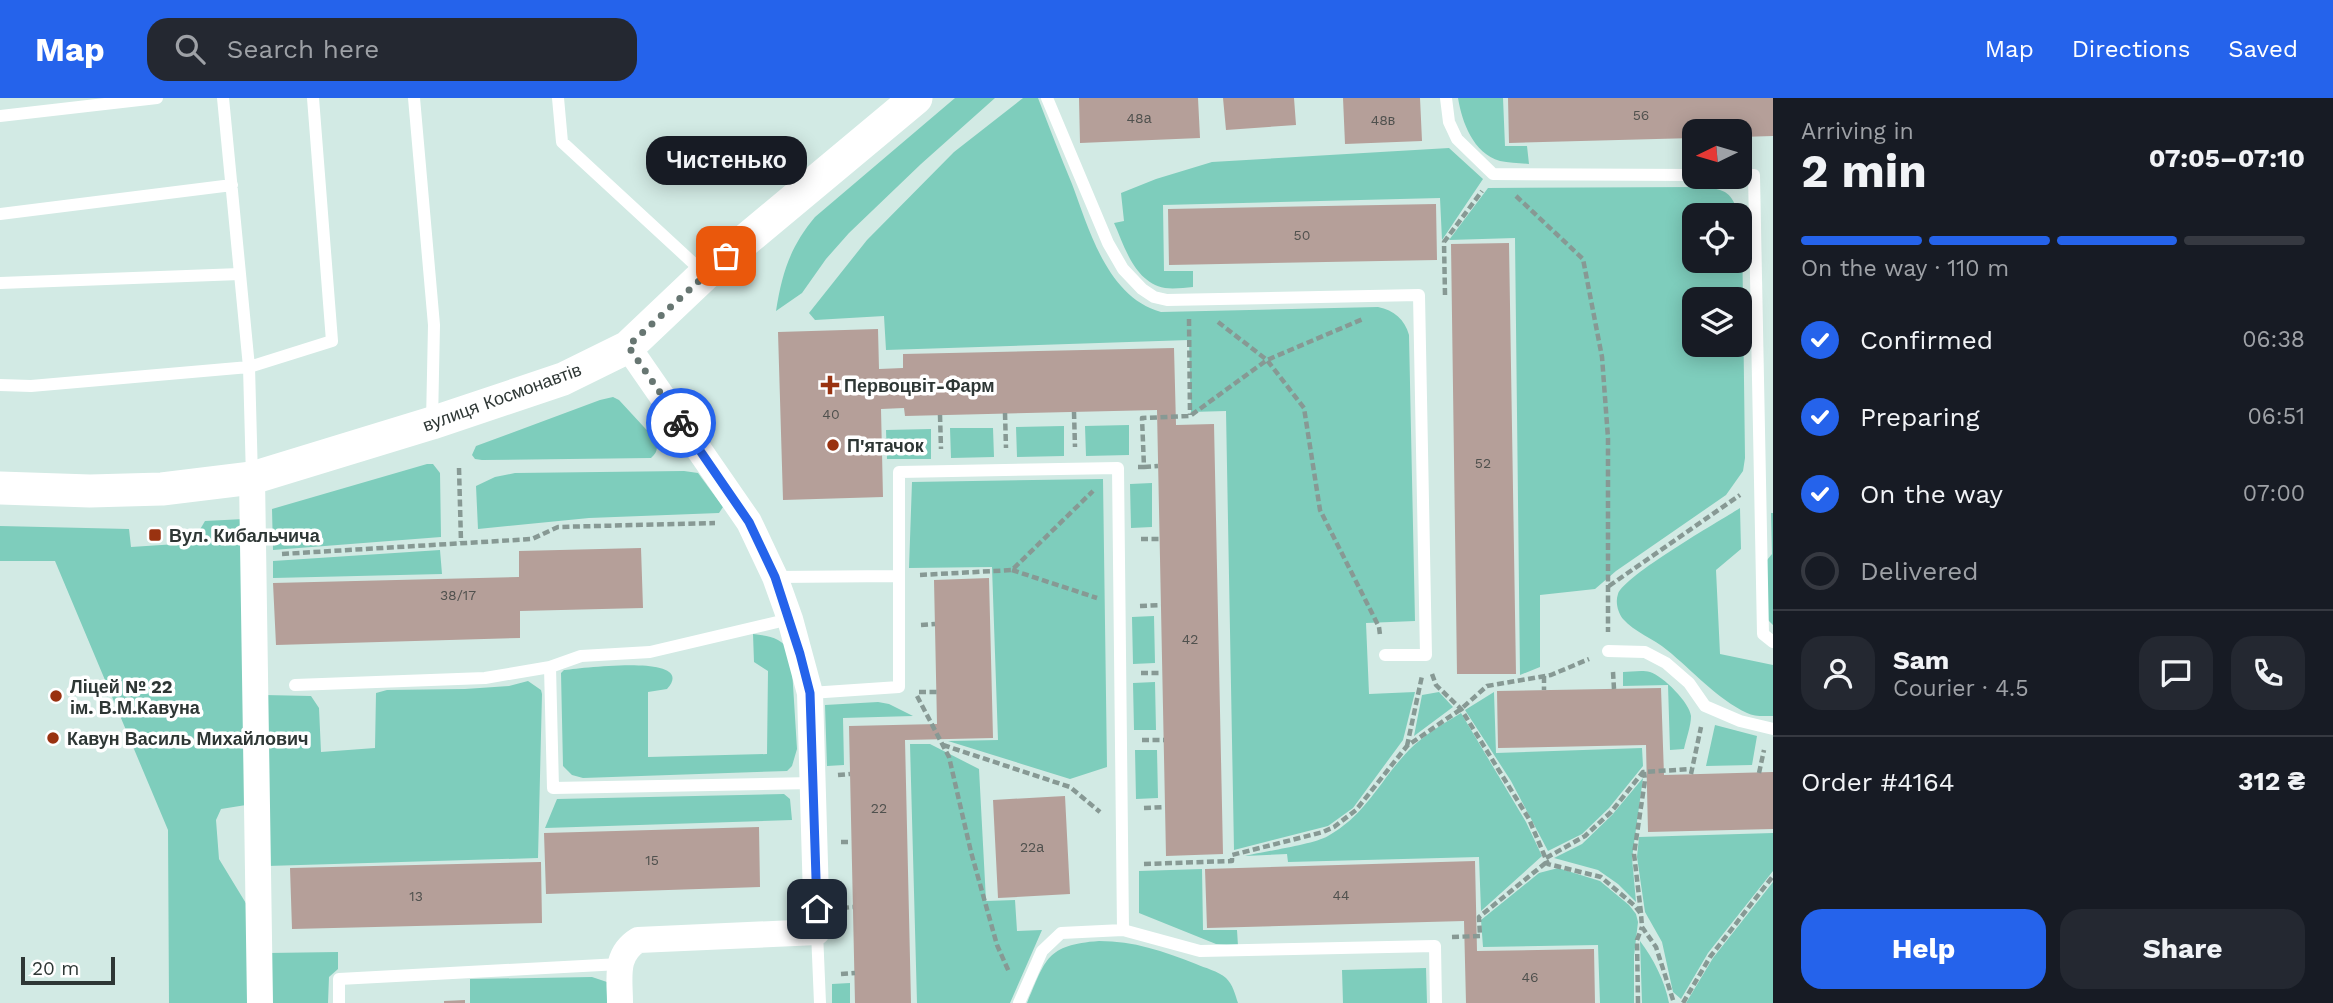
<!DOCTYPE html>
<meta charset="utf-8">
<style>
:root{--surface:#171b24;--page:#242831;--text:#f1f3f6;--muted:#9ea1a6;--line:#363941;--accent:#2563eb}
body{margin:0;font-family:"Work Sans",sans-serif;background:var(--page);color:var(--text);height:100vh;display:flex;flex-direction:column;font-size:26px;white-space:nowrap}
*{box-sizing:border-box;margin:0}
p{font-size:23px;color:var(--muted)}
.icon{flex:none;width:38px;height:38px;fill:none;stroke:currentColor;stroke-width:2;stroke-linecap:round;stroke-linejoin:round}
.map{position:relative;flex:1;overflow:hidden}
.details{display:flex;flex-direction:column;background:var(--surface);width:560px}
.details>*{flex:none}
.needle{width:46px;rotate:265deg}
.controls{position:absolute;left:1682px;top:21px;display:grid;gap:14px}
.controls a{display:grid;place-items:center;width:70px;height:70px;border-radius:14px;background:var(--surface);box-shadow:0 4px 18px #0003;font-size:35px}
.scale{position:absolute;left:21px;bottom:18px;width:94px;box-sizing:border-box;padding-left:7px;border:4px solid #2e3735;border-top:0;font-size:19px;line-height:24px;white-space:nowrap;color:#2e3735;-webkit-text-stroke:5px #fff;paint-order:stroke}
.pin{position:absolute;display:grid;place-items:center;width:60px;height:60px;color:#fff;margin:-30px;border-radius:14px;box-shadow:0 4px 10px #0006}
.courier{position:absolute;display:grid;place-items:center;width:70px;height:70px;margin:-35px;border:5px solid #2563eb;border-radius:50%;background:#fff;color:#222;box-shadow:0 2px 9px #0007}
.bubble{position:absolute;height:49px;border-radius:21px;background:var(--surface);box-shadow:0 4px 18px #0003;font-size:23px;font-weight:700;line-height:49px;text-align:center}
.summary em{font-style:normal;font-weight:700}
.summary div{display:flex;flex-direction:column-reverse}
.summary{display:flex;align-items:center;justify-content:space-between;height:119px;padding:0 28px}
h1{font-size:46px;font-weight:700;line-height:52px}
.bar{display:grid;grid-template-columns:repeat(4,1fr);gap:10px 7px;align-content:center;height:84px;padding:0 28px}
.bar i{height:9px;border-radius:5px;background:var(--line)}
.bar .selected{background:var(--accent)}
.bar p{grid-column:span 4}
.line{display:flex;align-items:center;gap:18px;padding:0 28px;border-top:2px solid var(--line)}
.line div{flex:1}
.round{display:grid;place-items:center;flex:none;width:74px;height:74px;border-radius:21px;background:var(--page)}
ol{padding:0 28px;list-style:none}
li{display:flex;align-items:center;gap:21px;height:77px}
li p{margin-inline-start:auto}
li .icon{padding:7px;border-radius:50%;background:var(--accent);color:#fff;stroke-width:4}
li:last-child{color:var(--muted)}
li i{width:38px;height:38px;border:4px solid var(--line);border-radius:50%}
.button{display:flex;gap:14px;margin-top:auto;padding:14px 28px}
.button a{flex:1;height:80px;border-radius:21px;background:var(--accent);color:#fff;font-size:28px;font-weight:700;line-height:80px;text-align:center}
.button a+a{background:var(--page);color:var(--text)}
header{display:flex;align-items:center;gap:42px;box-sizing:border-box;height:98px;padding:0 35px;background:var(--accent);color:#fff}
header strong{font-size:33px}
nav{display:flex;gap:38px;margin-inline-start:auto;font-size:24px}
.search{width:490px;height:63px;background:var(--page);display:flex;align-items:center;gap:18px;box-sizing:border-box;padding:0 24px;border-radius:21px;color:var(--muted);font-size:26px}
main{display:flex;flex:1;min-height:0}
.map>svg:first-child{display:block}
.green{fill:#7ecdbc;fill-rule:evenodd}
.building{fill:#b59f99}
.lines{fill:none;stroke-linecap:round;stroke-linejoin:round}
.path{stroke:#879994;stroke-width:4.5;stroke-dasharray:7 3.5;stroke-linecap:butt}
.service{stroke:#fff;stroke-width:12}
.minor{stroke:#fff;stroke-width:26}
.tertiary{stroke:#fff;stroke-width:33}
.done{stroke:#677672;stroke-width:7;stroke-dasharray:0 12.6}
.route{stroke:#2563eb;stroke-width:9}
.poi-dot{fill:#993210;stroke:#fff;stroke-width:2.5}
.labels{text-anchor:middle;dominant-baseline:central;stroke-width:7;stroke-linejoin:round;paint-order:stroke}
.number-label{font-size:14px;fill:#50514e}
.poi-label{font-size:18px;font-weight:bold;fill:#2e3735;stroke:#fff;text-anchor:start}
.street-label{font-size:18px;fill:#2e3735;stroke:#fff}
</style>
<header>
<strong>Map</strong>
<div class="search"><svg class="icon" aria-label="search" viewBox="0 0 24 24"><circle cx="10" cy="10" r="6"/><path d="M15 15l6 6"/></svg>Search here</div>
<nav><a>Map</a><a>Directions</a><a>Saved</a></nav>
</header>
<main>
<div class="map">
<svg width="1773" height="905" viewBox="0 0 1773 905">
<rect width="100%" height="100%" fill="#d2eae4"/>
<path class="green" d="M955,0h40l-74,66 -72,69 -23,26 -24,34 -26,18c6,-38 14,-64 39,-94z
M1023,0h15c11,29 22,57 34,86 17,45 35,113 89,128l217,-5c16,3 27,13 31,28l6,286 -49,2 3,71 46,-2 -12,48 -50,68 -25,18 -94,24 -8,-439 -35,1 -2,-72 -303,10 -2,-34 -69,4 -6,-7 58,-73 87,-88z
M1458,0h45l2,48h22l2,18c-9,-1 -20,-1 -29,-3 -27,-8 -38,-39 -42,-63z
M1449,50l34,31 -41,61 -2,-42 -277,7 1,66h29v16c-9,1 -20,2 -28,1 -31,-6 -40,-41 -51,-65l10,-2 -3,-28 35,-14 56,-17z
M1703,89c23,2 29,6 36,28h-45v46h46v-44l2,9 3,232 -2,13 -17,24 -110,76 -21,18 -55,6v72l-20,8 -5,-437 -66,2 39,-52zM1740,201v46h-46v-46z
M613,299l6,3 36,39c3,8 3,13 -4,19l-169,2 -7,-1 -3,-4 4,-9 124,-46z
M1129,327v30l-43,1 -1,-30z
M1064,328v30l-47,1 -1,-30z
M950,330h43l1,29 -43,1z
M931,331v30h-44l-1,-29z
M427,366h6l7,9 1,64 -168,13 -1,-41z
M684,373l14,2 25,34 -4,6 -130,5 -111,11 -2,-43 19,-9 20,-4z
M1103,381l4,288 -37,12 -122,-38 50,-1 -6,-173 -83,1 3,-86z
M1152,385v44l-21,1 -1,-44z
M1740,410l1,41 -25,21 4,84 53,11v51c-8,0 -19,1 -26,-3 -30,-14 -55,-43 -80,-63 -13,-11 -33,-18 -44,-31 -5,-6 -8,-17 -5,-25 7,-19 100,-72 122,-86z
M1771,415h2v112l-6,-6v-59l5,-6z
M244,421l2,286 -25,4 -5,11 3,39 28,46 2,98h-80l-1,-173 -113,-269h-55v-35l129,3 2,18 61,-4 13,-22z
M440,452l2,24 -169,4v-17z
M1154,518l1,47 -22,1 -1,-47z
M753,536c17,2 28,3 38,19l6,96 -5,17 -5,5 -204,7 -11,-3 -9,-9 -2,-93 3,-3c12,-1 136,-18 103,19l-19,3v65l119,-3 1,-83 -14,-9z
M1623,574c8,0 19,-2 27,0 13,4 40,31 41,44 0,10 -5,23 -7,33l-14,1 -2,-65 -45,1z
M528,583l13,9 1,4 -4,164 -271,8 -3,-171 47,1 8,12 2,44 54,-4 1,-55 11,-3 78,-1 44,-3z
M1155,584l1,48h-22l-1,-47z
M1439,594l14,15 -39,29 8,-41z
M1494,594l2,61 146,-5 1,18 -34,42 -27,26 -34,17 -37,-70 -46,-71z
M878,604l11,2 24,12 -70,2 1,47 -17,1 -2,-61z
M1461,615l65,109 16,34 -61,55 -2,-54 -191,5 -1,-8 -42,2c20,-5 67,-11 83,-20 39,-22 52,-56 81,-86 15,-15 34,-26 52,-37z
M1715,627l42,11 -5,29 -46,1z
M910,646h20l49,25 7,132 29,-1 2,31 25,-1 -32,73h-93z
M1135,652h22l1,48 -22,1z
M1643,680l-11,80 4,44 -18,-18 -20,-14 -44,-12 28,-14 30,-29z
M784,696l6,5 2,21 -247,8 12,-29z
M1773,735v38l-65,82 -27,46 -8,-7 -11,-50 -17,-30 -8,-55 2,-20z
M1558,770l42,13 29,24 7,9 2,8 -4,34v47h-34l-2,-58 -115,2 -2,-27 58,-47z
M1202,771l1,61h34l1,16 -22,-2 -77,-31v-42z
M1773,784v121h-87l27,-45z
M1099,843c35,0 64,10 97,23 9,4 22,7 30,14 7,7 9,16 12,25h-211c19,-44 19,-58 72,-62z
M1640,843c13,17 25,40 29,62h-27z
M338,854v17l-9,8 -1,26h-59l-1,-50z
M1426,870l1,35h-84l-1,-33z
M592,879l15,5 3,21h-140v-24z
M850,885v20h-18v-19z"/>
<path class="building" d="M1079,0h119l2,40 -120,5z
M1223,0h71l2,27 -70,5z
M1343,0h77l2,43 -77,3z
M1508,0h265v38l-33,1v-6h-46v7l-185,5z
M1436,106l1,56 -268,5 -1,-56z
M1509,145l7,431h-59l-6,-430z
M878,231l1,40 24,-1v-14l271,-6 2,77 38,-1 9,430 -57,2 -9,-446 -252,6 -1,-8 -23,1 2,88 -100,3 -5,-168z
M641,450l2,60 -123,3v27l-244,7 -3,-62 246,-6v-26z
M989,480l4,160 -88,2 6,263h-56l-6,-277 88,-2 -3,-144z
M1661,590l3,87 109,-3v57l-125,3 -2,-87 -148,3 -1,-57z
M1065,698l5,98 -72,4 -5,-98z
M759,729l1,60 -214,7 -2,-61z
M1475,763l2,90 117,-2 1,54h-129l-2,-82 -257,7 -2,-59z
M541,764l1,61 -250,6 -2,-61z
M465,902v3h-21v-2z"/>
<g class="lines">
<path class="path" d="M1516,98l67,63 19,98 6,81v194
M1445,197l-1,-53 38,-51
M1189,221l1,96
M1218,224l49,38 37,48 16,102 59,117 1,8
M1074,314l1,35
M1005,315l1,35
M940,317l1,34
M1138,369h6l-2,-49 48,-2 77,-56 96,-41
M1144,369l14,-1
M459,370l2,74
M1141,441h19
M282,456l250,-15 26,-12 157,-4
M1012,472l85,28
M920,477l92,-5 81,-79
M1609,488l131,-91
M1140,508l21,-1
M921,527l14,-1
M1613,574l1,17
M1141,575h21
M1432,576l4,11 25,24 68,110 19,45 53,13 34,29 6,8 1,13 14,20 18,56
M1544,578v14
M919,594h18
M917,598l32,61 22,95 26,93 12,27
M1142,642h22
M943,647l127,42 30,25
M1407,648l15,-70
M1759,675l5,-23
M1691,676l10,-47
M838,677l12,-1
M1144,710l21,-1
M841,744h10
M1546,760l39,-22 26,-24 32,-40 49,-3
M1144,766l88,-3v-6l91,-23 11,-5 22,-17 51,-64 54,-37 26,-23 64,-11 38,-16
M842,810l11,-1
M1641,815l-7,-59 11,-74 -1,-8
M1452,839l28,-1 -1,-19 69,-56
M841,876l14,-1
M1638,905l-1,-63 5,-13
M1683,905l27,-46 63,-81"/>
<path class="service" d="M414,0l20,227 -2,97
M558,0l4,44 143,132
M1047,0l61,145 15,26 19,20 12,8 13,3 252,-5 7,360h-41
M1446,0l3,24 8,17 36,35 201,1
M0,18l157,-18
M1740,77h14l9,459 10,8
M0,116l232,-29
M0,185l240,-9
M0,287l31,1 218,-19 -26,-269
M252,380l-3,-111 83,-26 -19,-243
M775,479l123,-1
M790,521l-140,33 -69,4 -31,11 3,121 260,-5
M1608,553l37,1 21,11 23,20 16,23 35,15 33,8
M295,587l190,-7 65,-11
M810,595l89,-6v-215l219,-4 5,462 77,21 235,-5 1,57
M817,834l3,71
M339,905v-24l281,-15
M1019,905l23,-52 19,-18 62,-3"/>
<path class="minor" d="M252,380l8,525
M620,905c0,-25 -6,-48 18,-63l179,-8 -7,-239 -20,-74 -15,-42 -26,-55 -121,-175"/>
<path class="tertiary" d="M0,390l90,3 72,-2 90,-11 180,-55 131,-44 65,-32 77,-73 211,-176"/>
</g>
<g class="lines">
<path class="done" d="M681,325l-53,-77 98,-90"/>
<path class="route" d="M681,325l68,99 26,55 25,77 10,39 7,216"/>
</g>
<g class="poi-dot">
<path d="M826.5 276.5h7v7h7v7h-7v7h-7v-7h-7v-7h7z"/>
<circle cx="833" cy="347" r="7"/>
<rect x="148" y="430" width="14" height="14" rx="3.5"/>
<circle cx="56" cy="598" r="7"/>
<circle cx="53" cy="640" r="7"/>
</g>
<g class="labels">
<g class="number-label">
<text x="1641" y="17">56</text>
<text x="1139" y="20">48а</text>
<text x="1383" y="22">48в</text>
<text x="1302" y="137">50</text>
<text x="831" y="316">40</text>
<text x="1483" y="365">52</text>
<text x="458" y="497">38/17</text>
<text x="1190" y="541">42</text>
<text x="879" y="710">22</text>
<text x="1032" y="749">22а</text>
<text x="652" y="762">15</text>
<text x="1341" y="797">44</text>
<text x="416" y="798">13</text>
<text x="1530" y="879">46</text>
</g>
<g class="poi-label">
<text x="844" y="287">Первоцвіт-Фарм</text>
<text x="847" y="347">П'ятачок</text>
<text x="169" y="437">Вул. Кибальчича</text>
<text x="70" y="588">Ліцей № 22<tspan x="70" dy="21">ім. В.М.Кавуна</tspan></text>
<text x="67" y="640">Кавун Василь Михайлович</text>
</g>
<g class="street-label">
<text transform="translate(502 299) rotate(-20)">вулиця Космонавтів</text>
</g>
</g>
</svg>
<div class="controls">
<a><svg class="needle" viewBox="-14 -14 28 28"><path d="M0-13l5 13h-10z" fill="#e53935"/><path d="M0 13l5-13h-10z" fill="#9ea1a6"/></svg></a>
<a><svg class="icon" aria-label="locate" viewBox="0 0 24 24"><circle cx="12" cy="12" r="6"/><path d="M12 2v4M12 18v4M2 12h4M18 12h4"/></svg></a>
<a><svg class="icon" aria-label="layers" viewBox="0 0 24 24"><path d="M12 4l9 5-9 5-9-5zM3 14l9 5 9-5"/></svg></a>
</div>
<div class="scale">20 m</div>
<div class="pin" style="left:726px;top:158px;background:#ea580c"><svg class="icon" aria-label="bag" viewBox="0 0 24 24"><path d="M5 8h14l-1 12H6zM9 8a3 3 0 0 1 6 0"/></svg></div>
<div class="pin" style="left:817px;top:811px;background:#1f2937"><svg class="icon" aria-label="home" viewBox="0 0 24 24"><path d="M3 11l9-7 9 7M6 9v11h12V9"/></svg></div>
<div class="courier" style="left:681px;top:325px"><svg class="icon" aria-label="bike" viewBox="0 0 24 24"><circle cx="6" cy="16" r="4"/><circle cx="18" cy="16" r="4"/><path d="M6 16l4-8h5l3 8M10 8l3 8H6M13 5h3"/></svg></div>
<div class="bubble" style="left:646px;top:38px;width:161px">Чистенько</div>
</div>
<section class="details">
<div class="summary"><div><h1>2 min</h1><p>Arriving in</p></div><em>07:05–07:10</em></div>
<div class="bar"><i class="selected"></i><i class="selected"></i><i class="selected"></i><i></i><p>On the way · 110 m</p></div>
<ol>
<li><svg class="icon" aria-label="check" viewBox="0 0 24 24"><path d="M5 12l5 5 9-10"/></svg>Confirmed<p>06:38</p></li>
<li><svg class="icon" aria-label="check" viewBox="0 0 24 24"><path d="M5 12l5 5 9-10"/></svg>Preparing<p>06:51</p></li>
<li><svg class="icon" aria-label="check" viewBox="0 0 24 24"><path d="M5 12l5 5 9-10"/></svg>On the way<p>07:00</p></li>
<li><i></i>Delivered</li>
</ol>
<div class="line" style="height:126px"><a class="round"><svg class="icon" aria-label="person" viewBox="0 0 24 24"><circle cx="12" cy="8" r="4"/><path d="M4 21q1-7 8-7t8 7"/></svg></a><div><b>Sam</b><p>Courier · 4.5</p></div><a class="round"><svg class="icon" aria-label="chat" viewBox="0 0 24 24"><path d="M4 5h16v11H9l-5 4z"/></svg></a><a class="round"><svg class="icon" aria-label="phone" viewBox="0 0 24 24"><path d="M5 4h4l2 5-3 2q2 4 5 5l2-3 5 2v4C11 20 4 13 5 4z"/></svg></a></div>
<div class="line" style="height:91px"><div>Order #4164</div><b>312 ₴</b></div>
<div class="button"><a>Help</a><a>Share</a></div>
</section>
</main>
